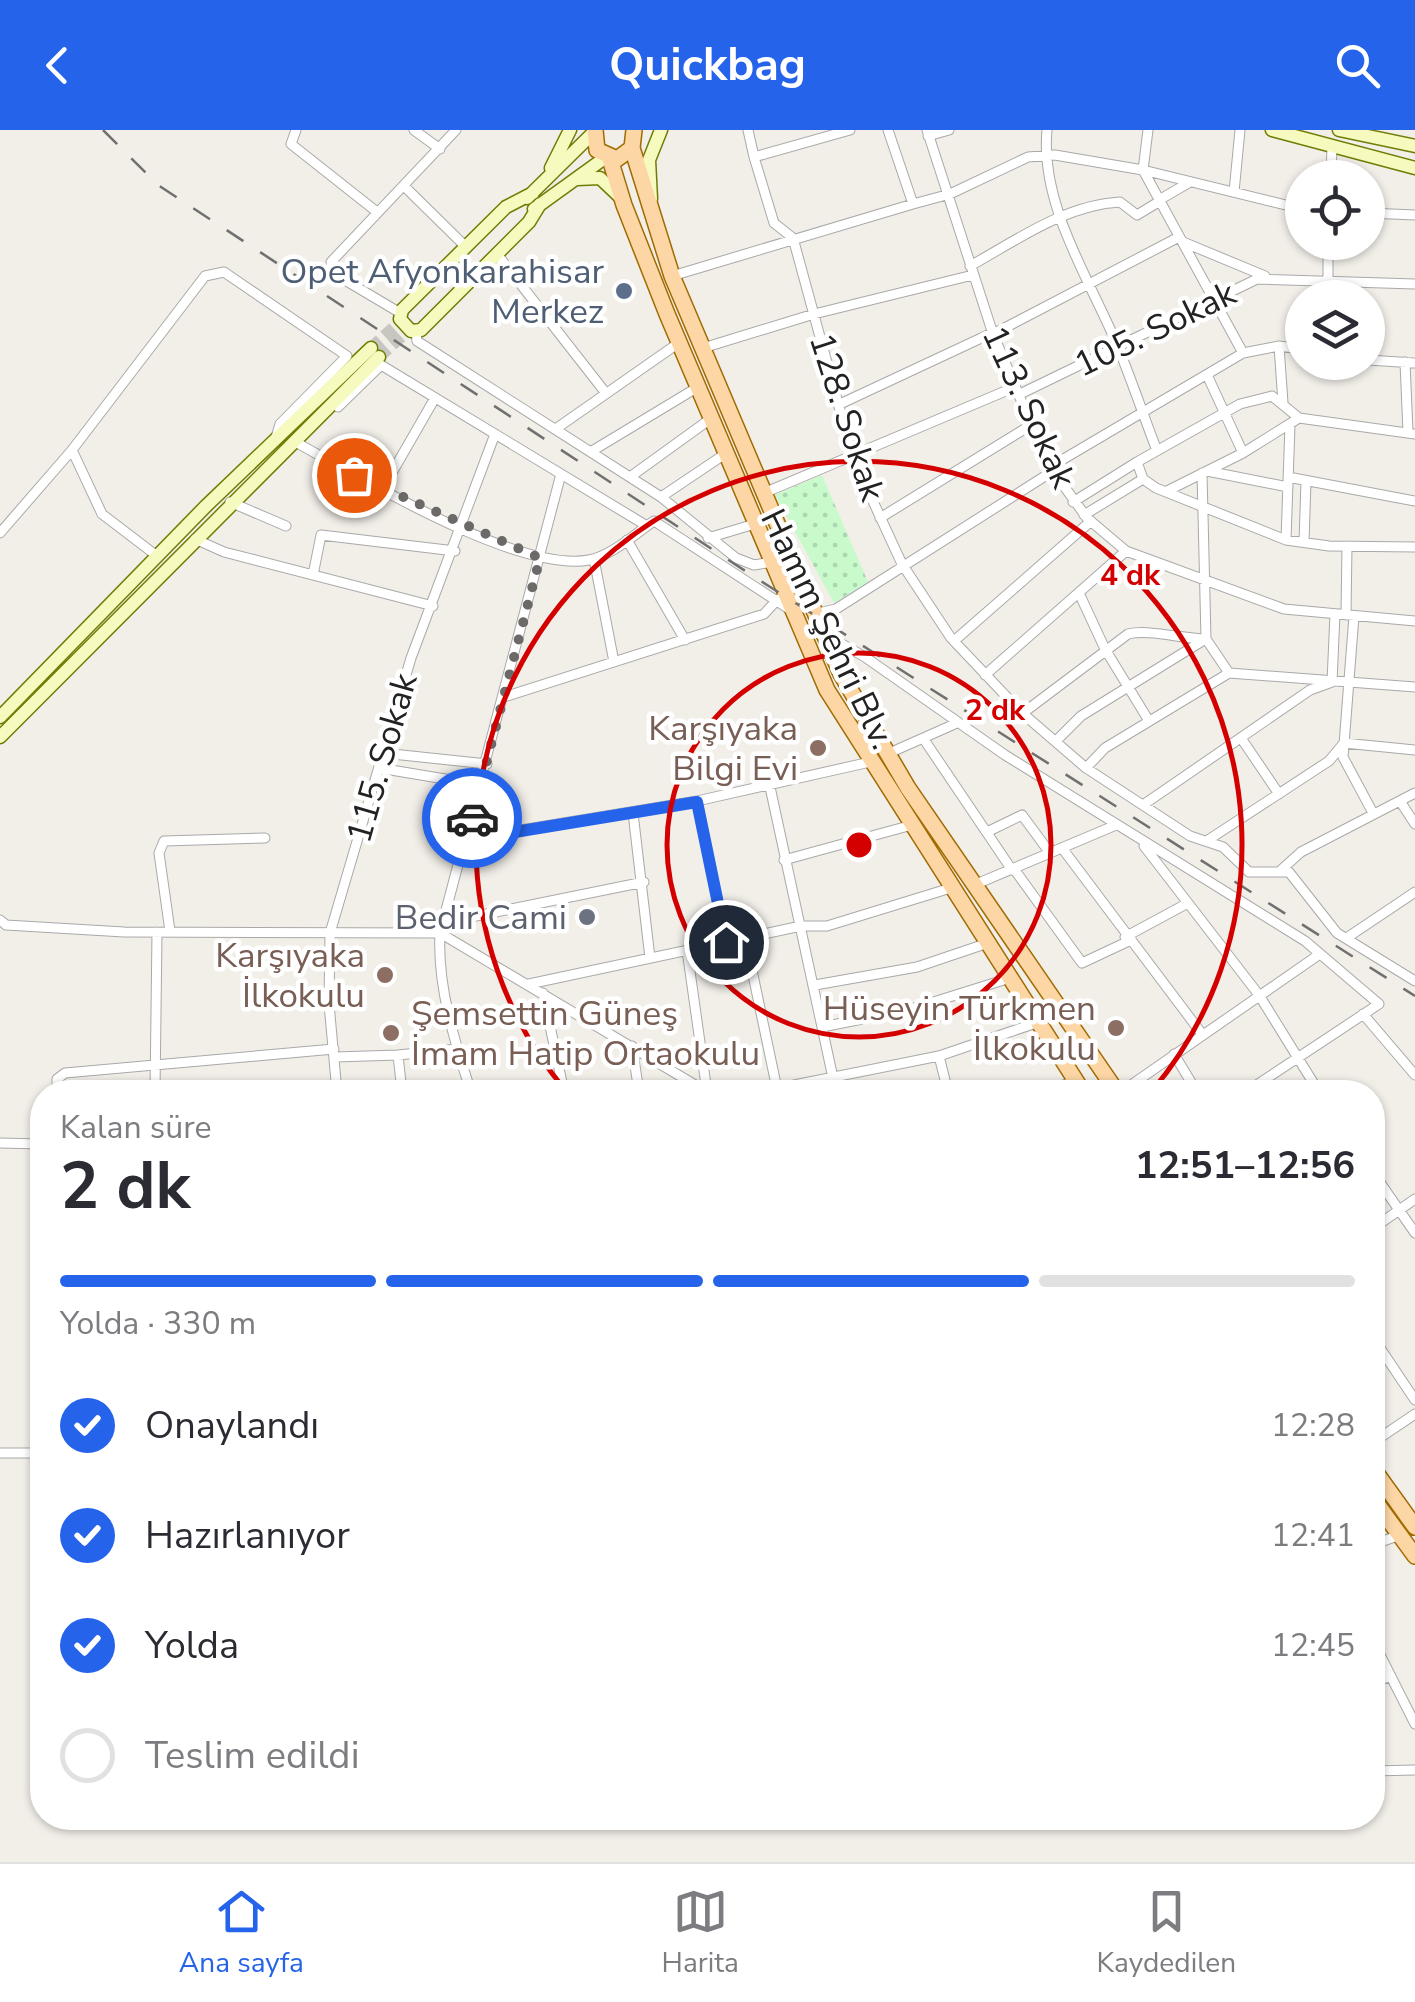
<!DOCTYPE html>
<html lang="tr">
<meta charset="utf-8">
<style>
:root{--surface:#fff;--page:#f7f7f7;--text:#2b2b33;--muted:#7c7c81;--line:#e1e1e2;--accent:#2563eb}
body{margin:0;font-family:"Nunito Sans",sans-serif;background:var(--page);color:var(--text);height:100vh;display:flex;flex-direction:column;font-size:38px;white-space:nowrap}
*{box-sizing:border-box;margin:0}
p{font-size:32px;color:var(--muted)}
.icon{flex:none;width:55px;height:55px;fill:none;stroke:currentColor;stroke-width:2;stroke-linecap:round;stroke-linejoin:round}
.map{position:relative;flex:1;overflow:hidden}
.details{position:absolute;left:30px;top:950px;width:1355px;height:750px;display:flex;flex-direction:column;background:var(--surface);border-radius:40px;box-shadow:0 2px 8px #0004}
.details>*{flex:none}
.buttons{position:absolute;left:1285px;top:30px;display:grid;gap:20px}
.buttons a{display:grid;place-items:center;width:100px;height:100px;border-radius:50%;background:var(--surface);box-shadow:0 2px 8px #0004;font-size:50px}
.pin{position:absolute;display:grid;place-items:center;width:85px;height:85px;color:#fff;margin:-42px;border:5px solid #fff;border-radius:50%;box-shadow:0 2px 10px #0007}
.courier{position:absolute;display:grid;place-items:center;width:100px;height:100px;margin:-50px;border:8px solid #2563eb;border-radius:50%;background:#fff;color:#222;box-shadow:0 2px 12px #0007}
.headline em{font-style:normal;font-weight:700}
.headline div{display:flex;flex-direction:column-reverse}
.headline{display:flex;align-items:center;justify-content:space-between;height:170px;padding:0 30px}
h1{font-size:65px;font-weight:700;line-height:75px}
.bar{display:grid;grid-template-columns:repeat(4,1fr);gap:15px 10px;align-content:center;height:120px;padding:0 30px}
.bar i{height:12px;border-radius:8px;background:var(--line)}
.bar .on{background:var(--accent)}
.bar p{grid-column:span 4}
ol{padding:0 30px;list-style:none}
li{display:flex;align-items:center;gap:30px;height:110px}
li p{margin-inline-start:auto}
li .icon{padding:10px;border-radius:50%;background:var(--accent);color:#fff;stroke-width:4}
li:last-child{color:var(--muted)}
li i{width:55px;height:55px;border:5px solid var(--line);border-radius:50%}
header{display:flex;justify-content:space-between;align-items:center;height:130px;padding:0 30px;background:var(--accent);color:#fff;font-size:45px;font-weight:700}
.dock{display:flex;justify-content:space-around;align-items:center;height:140px;border-top:2px solid var(--line);background:var(--surface);font-size:28px;color:var(--muted)}
.dock a{display:grid;justify-items:center;gap:5px}
.dock .on{color:var(--accent)}
.map>svg:first-child{display:block}
.park{fill:url(#park-dots)}
.lines{fill:none;stroke-linecap:round;stroke-linejoin:round}
.secondary-tunnel{stroke:#c8c6c1;stroke-width:12;stroke-dasharray:12 6;stroke-linecap:butt}
.minor-casing{stroke:#a9a9a9;stroke-width:11}
.secondary-casing{stroke:#707d05;stroke-width:15}
.primary-casing{stroke:#a06b00;stroke-width:18}
.minor{stroke:#fff;stroke-width:9}
.secondary{stroke:#f7fabf;stroke-width:12}
.primary{stroke:#fcd6a4;stroke-width:15}
.rail{stroke:#707070;stroke-width:2.5;stroke-dasharray:20 20;stroke-linecap:butt}
.done{stroke:#6b6a68;stroke-width:10;stroke-dasharray:0 18}
.route{stroke:#2563eb;stroke-width:12}
.ring{fill:none;stroke:#d40000;stroke-width:5}
.service-dot{fill:#5c6f8a;stroke:#fff;stroke-width:4}
.education-dot{fill:#8d6e63;stroke:#fff;stroke-width:4}
.worship-dot{fill:#6b7280;stroke:#fff;stroke-width:4}
.labels{text-anchor:middle;dominant-baseline:central;stroke-width:9;stroke-linejoin:round;paint-order:stroke}
.service-label{font-size:35px;fill:#4e5e75;stroke:#fff;text-anchor:end}
.street-label{font-size:35px;fill:#222;stroke:#fff}
.education-label{font-size:35px;fill:#785e54;stroke:#fff;text-anchor:end}
.worship-label{font-size:35px;fill:#5b616d;stroke:#fff;text-anchor:end}
.centre{fill:#d40000;stroke:#fff;stroke-width:5}
.ring-label{font-size:30px;text-anchor:middle;font-weight:bold;fill:#d40000;stroke:#fff;stroke-width:9;stroke-linejoin:round;paint-order:stroke}
</style>
<header><svg class="icon" aria-label="back" viewBox="0 0 24 24"><path d="M15 5l-7 7 7 7"/></svg>Quickbag<svg class="icon" aria-label="search" viewBox="0 0 24 24"><circle cx="10" cy="10" r="6"/><path d="M15 15l6 6"/></svg></header>
<div class="map">
<svg width="1415" height="1732" viewBox="0 0 1415 1732">
<defs>
<pattern id="park-dots" width="8" height="8" patternUnits="userSpaceOnUse" patternTransform="scale(2.5)"><rect width="8" height="8" fill="#c8facc"/><path d="M2 2h.1M6 6h.1" fill="none" stroke="#acd6af" stroke-width="1.8" stroke-linecap="round"/></pattern>
</defs>
<rect width="100%" height="100%" fill="#f2efe9"/>
<path class="park" d="M822,345l46,107 -34,21 -59,-108z"/>
<g class="lines">
<path class="secondary-tunnel" d="M371,218l39,-35
M379,227l38,-35"/>
<defs>
<path id="minor" d="M296,0l-5,14 86,68
M414,0l26,19
M748,0l6,27 96,-27
M888,0l25,74 37,-10 78,-37 27,-2 88,15 159,39
M927,0l66,204 55,130 39,54 39,33 158,58 131,12
M1047,0c-7,73 40,145 68,210 15,35 27,72 41,108
M1148,0l-5,40 100,183
M928,6l21,-6
M754,27l20,66 19,15 60,220 49,106 49,74 70,74 65,56 104,68 33,11 26,25h40l48,61 78,48
M1331,48l1,-33
M404,56l62,61
M1234,62l6,-62
M1159,70l31,-18
M1368,83l47,2
M1183,112l82,34
M497,124l108,138
M970,136c47,-26 95,-61 150,-64l17,13 23,-14
M672,146l241,-72
M1328,150v-38
M402,184l-69,-41 -2,-11 125,-132
M416,200l1,11 244,156 75,61 18,7 19,-3
M993,204l186,-97
M1279,216l4,57
M703,218l111,-34 159,-39
M1368,230l47,3
M1405,232l3,70
M1208,247l35,76
M1018,265l239,-116 158,5
M840,274l152,-71
M338,277l43,-42 266,161
M557,298l123,-86
M299,314c65,36 220,129 290,116 22,-4 46,-26 65,-39l138,90
M72,320l30,64 55,42
M592,321l106,-64
M1050,337l193,-114 36,-7 23,3
M1207,341l81,16
M1202,343l4,166 23,34 186,14
M630,347l83,-60
M1288,347l127,24
M1143,349l13,9 130,52 43,6 86,1
M1143,349l-6,-17 103,-58 32,-8 27,22
M382,360l53,-92
M1167,361l76,-38 56,-35 116,16
M764,363l251,-106
M661,367l67,-45
M230,372l56,24
M1073,372l64,-40
M1084,385l59,-36
M880,388l151,-93
M0,403l72,-83 133,-174 19,-4 123,84 -67,68 -4,13
M708,408l50,-15
M195,409l29,13 209,54
M627,410l58,100
M1286,410l4,-115
M1304,412l2,-61
M594,429l20,103
M313,445l8,-40 134,16
M1079,463l26,56 44,72
M814,484l22,-5 217,-138
M1346,485l1,-69
M1354,486l-11,141 30,56
M826,505l39,22 140,98 300,186 74,63 -133,88
M954,511l137,-120
M985,545l141,-124
M504,567l260,-83 14,-15
M1023,583l105,-79c23,-5 53,5 78,5
M1241,608l38,56
M925,611l87,129
M1056,611l25,-25 123,-76
M383,623l104,11
M887,624l70,-31
M379,638l102,17
M1086,638l19,-20 124,-75
M770,657l63,291
M697,671l29,141
M1400,671l15,23
M1143,675l167,-115 22,-8 3,-68
M633,683l17,145
M987,702l35,-17 28,38
M466,709l231,-38 173,-39
M1208,710l121,-79 15,-18 71,7
M1144,716l115,149 60,97
M1062,718l140,186
M784,730l128,-35
M1014,739l68,94 47,-22
M1281,740l20,-18 114,-59
M974,755l142,-60
M0,790l6,5 118,7 316,1 267,159
M442,793l202,-41
M170,801l-11,-78 5,-12 101,-3
M745,807l32,152
M1125,807l63,-34
M1348,807l67,-45
M687,820l20,142
M529,854l272,-58h26l127,-39
M815,855l102,-18 71,-24
M543,863l21,99
M1363,884l52,61
M822,897l86,-17 102,-32
M632,916l7,46
M1174,924l23,38
M939,926l9,36
M335,927l63,-2
M57,962v-13l8,-6 269,-24
M155,962l2,-160
M337,962l-8,-88 1,-71 81,-275 84,-224
M402,962l-4,-37 59,-6
M471,962c-16,-49 -34,-106 -31,-159l121,-459
M759,962l180,-36 100,-34
M1041,962l35,-11
M1121,962l196,-136
M0,1013l42,1
M1372,1041l43,62
M1372,1099l43,-30
M1372,1206l43,64
M1372,1313l43,-29
M0,1323h42
M1372,1415l28,-10
M1372,1509l43,85
M1372,1553l19,-7
M1372,1641l43,-1"/>
<path id="secondary" d="M1272,0l143,38
M1339,0l76,16
M551,38l19,-38
M577,49l23,-1 19,18
M533,63l-27,14 -104,103 -2,9 11,12 10,-1 108,-108 11,-18
M527,68l66,-65
M651,69l-2,-39 12,-30
M534,79l72,-52
M0,587l206,-211 165,-158
M0,607l379,-380"/>
<path id="primary" d="M595,0l2,20 20,9 15,-11 2,-18
M632,18l40,128 169,398 67,114 209,304
M610,29l14,46 43,109 160,376 256,402
M1372,1337l43,60
M1372,1367l43,59"/>
</defs>
<use href="#minor" class="minor-casing"/>
<use href="#secondary" class="secondary-casing"/>
<use href="#primary" class="primary-casing"/>
<use href="#minor" class="minor"/>
<use href="#secondary" class="secondary"/>
<use href="#primary" class="primary"/>
<path class="rail" d="M103,0l55,55 598,393 659,418"/>
</g>
<g class="lines">
<path class="done" d="M354,345l186,83 -68,260"/>
<path class="route" d="M472,688l-6,22 231,-38 29,140"/>
</g>
<g class="ring">
<circle cx="859" cy="715" r="192"/>
<path d="M566 961A383 383 0 1 1 1152 961"/>
</g>
<circle class="service-dot" cx="624" cy="161" r="10"/>
<g class="education-dot">
<circle cx="818" cy="618" r="10"/>
<circle cx="385" cy="845" r="10"/>
<circle cx="1116" cy="898" r="10"/>
<circle cx="391" cy="903" r="10"/>
</g>
<circle class="worship-dot" cx="587" cy="787" r="10"/>
<g class="labels">
<g class="service-label">
<text x="604" y="141">Opet Afyonkarahisar<tspan x="604" dy="40">Merkez</tspan></text>
</g>
<g class="street-label">
<text transform="translate(1155 199) rotate(-26)">105. Sokak</text>
<text transform="translate(1029 277) rotate(65)">113. Sokak</text>
<text transform="translate(847 287) rotate(72)">128. Sokak</text>
<text transform="translate(828 499) rotate(64)">Hamm Şehri Blv.</text>
<text transform="translate(382 628) rotate(-74)">115. Sokak</text>
</g>
<g class="education-label">
<text x="798" y="598">Karşıyaka<tspan x="798" dy="40">Bilgi Evi</tspan></text>
<text x="365" y="825">Karşıyaka<tspan x="365" dy="40">İlkokulu</tspan></text>
<text x="1096" y="878">Hüseyin Türkmen<tspan x="1096" dy="40">İlkokulu</tspan></text>
<text x="411" y="883" text-anchor="start">Şemsettin Güneş<tspan x="411" dy="40">İmam Hatip Ortaokulu</tspan></text>
</g>
<g class="worship-label">
<text x="567" y="787">Bedir Cami</text>
</g>
</g>
<circle cx="859" cy="715" r="15" class="centre"/>
<g class="ring-label">
<text x="1130" y="455">4 dk</text>
<text x="995" y="590">2 dk</text>
</g>
</svg>
<div class="buttons">
<a><svg class="icon" aria-label="locate" viewBox="0 0 24 24"><circle cx="12" cy="12" r="6"/><path d="M12 2v4M12 18v4M2 12h4M18 12h4"/></svg></a>
<a><svg class="icon" aria-label="layers" viewBox="0 0 24 24"><path d="M12 4l9 5-9 5-9-5zM3 14l9 5 9-5"/></svg></a>
</div>
<div class="pin" style="left:354px;top:345px;background:#ea580c"><svg class="icon" aria-label="bag" viewBox="0 0 24 24"><path d="M5 8h14l-1 12H6zM9 8a3 3 0 0 1 6 0"/></svg></div>
<div class="pin" style="left:726px;top:812px;background:#1f2937"><svg class="icon" aria-label="home" viewBox="0 0 24 24"><path d="M3 11l9-7 9 7M6 9v11h12V9"/></svg></div>
<div class="courier" style="left:472px;top:688px"><svg class="icon" aria-label="car" viewBox="0 0 24 24"><path d="M5 17H2v-5l4-1 3-4h7l3 4 3 1v5h-3M9 17h6M6 11h13"/><circle cx="7" cy="17" r="2"/><circle cx="17" cy="17" r="2"/></svg></div>
<section class="details">
<div class="headline"><div><h1>2 dk</h1><p>Kalan süre</p></div><em>12:51–12:56</em></div>
<div class="bar"><i class="on"></i><i class="on"></i><i class="on"></i><i></i><p>Yolda · 330 m</p></div>
<ol>
<li><svg class="icon" aria-label="check" viewBox="0 0 24 24"><path d="M5 12l5 5 9-10"/></svg>Onaylandı<p>12:28</p></li>
<li><svg class="icon" aria-label="check" viewBox="0 0 24 24"><path d="M5 12l5 5 9-10"/></svg>Hazırlanıyor<p>12:41</p></li>
<li><svg class="icon" aria-label="check" viewBox="0 0 24 24"><path d="M5 12l5 5 9-10"/></svg>Yolda<p>12:45</p></li>
<li><i></i>Teslim edildi</li>
</ol>
</section>
</div>
<nav class="dock">
<a class="on"><svg class="icon" aria-label="home" viewBox="0 0 24 24"><path d="M3 11l9-7 9 7M6 9v11h12V9"/></svg>Ana sayfa</a>
<a><svg class="icon" aria-label="map" viewBox="0 0 24 24"><path d="M3 6l6-2 6 2 6-2v14l-6 2-6-2-6 2zM9 4v14M15 6v14"/></svg>Harita</a>
<a><svg class="icon" aria-label="saved" viewBox="0 0 24 24"><path d="M7 4h10v16l-5-4-5 4z"/></svg>Kaydedilen</a>
</nav>
